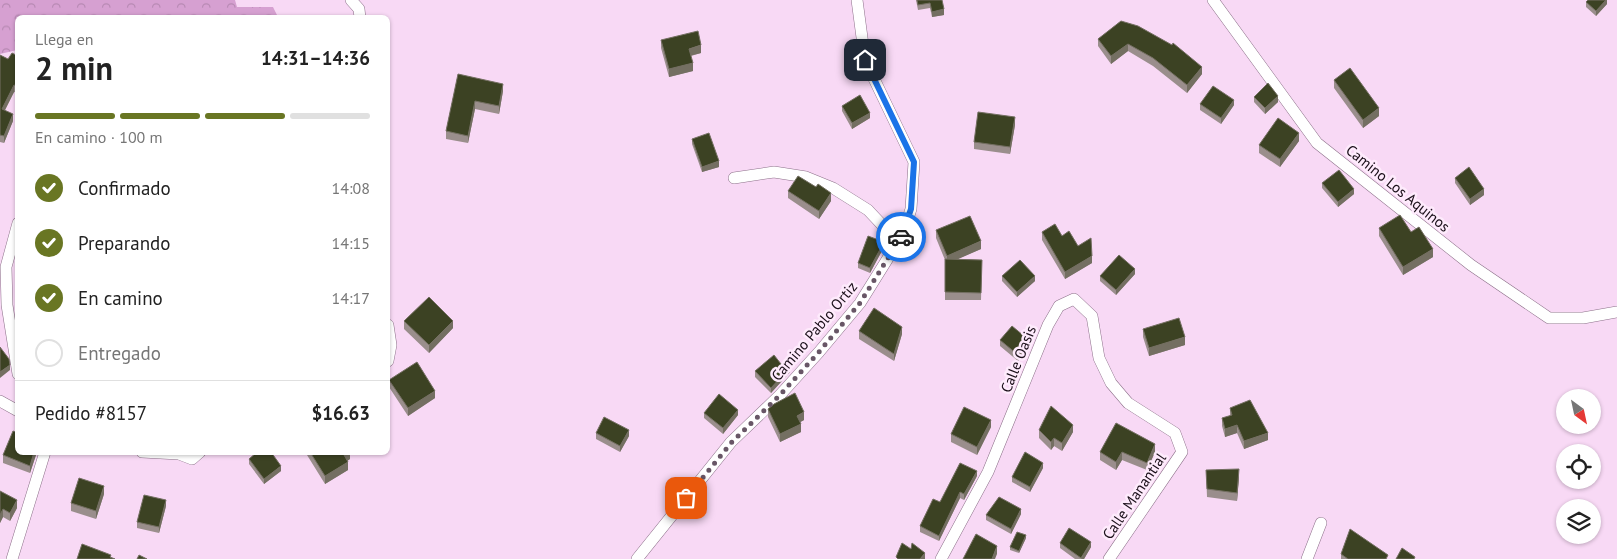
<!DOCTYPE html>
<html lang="es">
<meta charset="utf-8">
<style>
:root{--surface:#fff;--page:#f2f2f2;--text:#222;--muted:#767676;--line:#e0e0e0;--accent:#697623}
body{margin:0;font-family:"PT Sans",sans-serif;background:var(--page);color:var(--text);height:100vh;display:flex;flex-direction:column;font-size:19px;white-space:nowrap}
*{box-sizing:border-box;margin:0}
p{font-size:16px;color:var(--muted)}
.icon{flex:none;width:28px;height:28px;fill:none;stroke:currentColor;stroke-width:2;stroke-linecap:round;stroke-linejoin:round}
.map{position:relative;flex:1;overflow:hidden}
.details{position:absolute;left:15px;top:15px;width:375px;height:440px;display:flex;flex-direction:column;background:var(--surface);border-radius:8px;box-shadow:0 1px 4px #0004}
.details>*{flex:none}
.needle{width:32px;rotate:147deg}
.controls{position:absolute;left:1556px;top:389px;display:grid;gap:10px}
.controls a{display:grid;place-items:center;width:45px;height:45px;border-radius:50%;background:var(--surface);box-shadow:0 1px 4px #0004;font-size:25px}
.pin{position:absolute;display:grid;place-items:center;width:42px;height:42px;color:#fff;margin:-21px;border-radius:10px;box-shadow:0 2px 8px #0006}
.courier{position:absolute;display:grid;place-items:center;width:50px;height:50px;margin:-25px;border:4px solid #1a73e8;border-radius:50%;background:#fff;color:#222;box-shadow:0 1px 6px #0007}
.summary em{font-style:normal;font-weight:700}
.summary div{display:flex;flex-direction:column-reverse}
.summary{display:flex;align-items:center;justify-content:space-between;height:85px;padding:0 20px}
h1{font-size:32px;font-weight:700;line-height:38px}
.bar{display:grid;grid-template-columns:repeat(4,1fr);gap:8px 5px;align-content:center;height:60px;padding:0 20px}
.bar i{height:6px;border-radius:4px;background:var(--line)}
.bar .current{background:var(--accent)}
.bar p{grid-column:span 4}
.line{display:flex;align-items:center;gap:12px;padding:0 20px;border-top:1px solid var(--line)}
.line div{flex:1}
ol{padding:0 20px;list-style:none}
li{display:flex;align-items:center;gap:15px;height:55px}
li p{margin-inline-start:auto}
li .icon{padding:5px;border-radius:50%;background:var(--accent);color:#fff;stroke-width:4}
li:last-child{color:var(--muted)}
li i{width:28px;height:28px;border:2px solid var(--line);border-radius:50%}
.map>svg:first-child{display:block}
.forest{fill:url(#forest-crowns)}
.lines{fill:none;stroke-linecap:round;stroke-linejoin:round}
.street-casing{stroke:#8c7089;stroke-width:12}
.street{stroke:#fff;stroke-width:11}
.wall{fill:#9a8e8c}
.shaded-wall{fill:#746f62}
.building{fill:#3c4223;stroke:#746f62}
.done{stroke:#685666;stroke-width:5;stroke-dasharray:0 9}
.route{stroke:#1a73e8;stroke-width:6}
.labels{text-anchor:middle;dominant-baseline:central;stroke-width:5;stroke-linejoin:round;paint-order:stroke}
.street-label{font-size:15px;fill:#1a0f19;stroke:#feebfc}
</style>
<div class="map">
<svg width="1617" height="559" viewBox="0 0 1617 559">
<defs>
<pattern id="forest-crowns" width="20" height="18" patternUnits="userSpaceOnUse" patternTransform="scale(1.25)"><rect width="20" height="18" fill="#d6a0d1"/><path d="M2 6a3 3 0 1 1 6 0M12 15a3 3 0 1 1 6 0" fill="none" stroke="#b789b3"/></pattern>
</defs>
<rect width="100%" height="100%" fill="#f8d9f5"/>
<path class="forest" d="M0,0h235l2,7h36l5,10 -260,1 -1,32 -17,4z"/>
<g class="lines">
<defs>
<path id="street" d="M351,0l8,9 1,9
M1213,0l104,143 154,122 78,53h34l34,-6
M734,178l40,-6 32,5 27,11 35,22 30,32
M18,223l-12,44 1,38 11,69
M388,325l3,20 -3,16
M0,401l18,10
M142,452l37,2 13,5 8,-7
M12,559l33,-107
M637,559l94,-117 49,-47 39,-43 41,-49 43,-69 8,-25 3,-47 -49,-102 -8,-60
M941,559l47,-87 60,-147 11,-19 15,-7 18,17 7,42 12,25 17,20 47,30 7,19 -73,107
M1307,559l14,-36"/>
</defs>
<use href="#street" class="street-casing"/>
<use href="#street" class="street"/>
</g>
<path class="wall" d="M916,0h26l2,15 -12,2 -2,-9 -12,2z
M1607,0v4l-11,12 -10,-9v-5z
M1121,21l81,53 -15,19 -34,-27 -25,-15 -17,13 -13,-18v-7z
M661,40l40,13 -10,3 2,15 -24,6 -8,-29z
M0,55l8,4 10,-3v37l-4,-1 -9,18 8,11 -9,22 -4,-1z
M458,74l45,17 -4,23 -24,-5 -7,34 -22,-4v-8z
M1334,80l45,36 -16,12 -29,-40z
M1254,97l24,5 -13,12 -11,-12z
M1200,104l34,1 -13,19 -21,-14z
M842,106l28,12 -18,11 -10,-18z
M1015,125l-5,29 -36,-5v-7z
M692,139l27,28 -17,5 -10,-28z
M1299,141l-19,26 -21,-14v-8z
M1455,178l29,17 -14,10 -15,-22z
M1322,183l32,11 -16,13 -16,-19z
M816,187l15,14 -12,18 -31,-21v-7z
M1379,228l32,4 22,25 -30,18 -24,-39z
M936,230l45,19 -24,10 25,1 -1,40h-36v-40l-9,-22z
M1042,232l20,4 16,10 14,17 -27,16 -23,-39z
M884,247l-14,26 -12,-5v-5z
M1135,274l-19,21 -16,-14v-5z
M1002,276l33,5 -18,16 -15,-16z
M404,321l49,7 -24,25 -25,-24z
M1143,329l42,16 -36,11 -6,-19z
M859,331l43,3 -8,27 -35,-22z
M1000,340l30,6 -12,15 -18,-15z
M781,364l9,8 -19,21 -16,-16v-6z
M389,380l46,18 -27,18 -19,-29z
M1230,408l38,32 -24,9 -7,-16 -12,4 -3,-11v-8l8,-2z
M768,409l36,11 -4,2 1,10 -21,10 -12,-25z
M704,413l34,2 -15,19 -19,-16z
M991,427l-14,28 -26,-13v-8z
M1039,430l34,2 -11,19 -8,-5 -3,4 -12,-12z
M596,433l33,3 -9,16 -24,-13z
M37,452l-7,21 -27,-10v-8z
M307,452h43v7l-3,2 1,9 -23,14 -18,-29z
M1100,452h55l-8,18 -25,-10 -6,10 -16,-10z
M249,459l32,12 -17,13 -15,-20z
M1043,468l-13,24 -18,-10v-5z
M1206,470l33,7 -2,24 -30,-4z
M977,476l-13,24 -4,-2 -21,43 -19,-9v-6l20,-24z
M0,491l17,17 -7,13 -7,-4 -3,6z
M104,494l-8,25 -25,-8v-8z
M166,506l-7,27 -22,-5v-6z
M1021,514l-10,20 -25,-14v-5z
M1026,538l-7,15 -9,-3v-3z
M1060,543l31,4 -7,12h-9l-15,-11z
M1341,554l47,5h-47z"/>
<path class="shaded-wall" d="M1606,0h1v4l-11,12v-5z
M944,9v6l-12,2v-5z
M1128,44v7l-17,13v-8z
M701,45v8l-12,3v-7z
M693,63v8l-24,6v-8z
M1202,67v7l-15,19v-8z
M503,84v7l-4,23v-8z
M14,85v7l-12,24v-7z
M1278,96v6l-13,12v-6z
M1234,100v5l-13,19v-6z
M475,101v8l-7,34v-7z
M1379,108v8l-16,12v-8z
M870,113v5l-18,11v-6z
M13,114v7l-9,22v-7z
M1015,117v8l-5,29v-7z
M1299,133v8l-19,26v-8z
M719,161v6l-17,5v-5z
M1354,189v5l-16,13v-5z
M1484,189v6l-14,10v-6z
M831,193v8l-12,18v-8z
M981,241v8l-34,15v-8z
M884,242v5l-14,26v-5z
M1433,249v8l-30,18v-8z
M1092,256v7l-27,16v-7z
M1135,269v5l-19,21v-5z
M1035,276v5l-18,16v-5z
M453,321v7l-24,25v-8z
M902,327v7l-8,27v-7z
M1185,337v8l-36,11v-8z
M1030,341v5l-12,15v-6z
M10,365v5l-10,8v-6z
M790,367v5l-19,21v-5z
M435,391v7l-27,18v-8z
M738,410v5l-15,19v-6z
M804,412v8l-7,4v-8z
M991,420v7l-14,28v-8z
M801,424v8l-21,10v-8z
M1073,425v7l-11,19v-8z
M1237,425v8l-12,4v-8z
M629,430v6l-9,16v-6z
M1268,433v7l-24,9v-8z
M1054,438v8l-3,4v-8z
M1155,444v8l-8,18v-7z
M34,452h3l-7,21v-7z
M349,452h1v7l-6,4v-8z
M1122,452v8l-6,10v-8z
M348,462v8l-23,14v-8z
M1043,463v5l-13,24v-5z
M281,466v5l-17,13v-5z
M1239,469v8l-2,24v-8z
M977,471v5l-13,24v-6z
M104,486v8l-8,25v-8z
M960,492v6l-21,43v-5z
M17,500v8l-7,13v-8z
M166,500v6l-7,27v-6z
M3,509v8l-3,6v-8z
M1021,509v5l-10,20v-5z
M1026,535v3l-7,15v-2z
M1091,542v5l-7,12h-3z
M997,546v8l-2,5h-3z
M925,553v6h-5z"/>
<path class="building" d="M917,0h25l2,9 -12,3 -2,-9 -12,2z
M1588,0h18l-10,11 -10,-9z
M1121,21l17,5 34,19 1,-2 29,24 -15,18 -34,-27 -25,-14 -17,12 -13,-17z
M698,31l3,14 -12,4 4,14 -24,6 -8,-29z
M12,53l6,3v30l-4,-1 -12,24 11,5 -9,22 -4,-1v-80l8,4z
M1350,68l29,40 -16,12 -29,-40z
M458,74l45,10 -4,22 -24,-5 -7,35 -22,-5z
M1268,83l10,13 -13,12 -11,-11z
M1213,86l21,14 -13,18 -21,-14z
M860,95l10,18 -18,10 -10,-17z
M978,112l37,5 -5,30 -36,-5z
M1278,118l21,15 -19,26 -21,-14z
M709,133l10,28 -17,6 -10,-28z
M1469,167l15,22 -14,10 -15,-21z
M1339,170l15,19 -16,13 -16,-19z
M798,176l18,11 2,-3 13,9 -12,18 -31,-20z
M1400,215l11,17 8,-5 14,22 -30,18 -24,-39z
M970,216l11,25 -34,15 -11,-26z
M1055,224l7,12 7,-5 9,15 13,-8 1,18 -27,16 -23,-40z
M868,236l16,6 -14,26 -12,-5z
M1119,255l16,14 -19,21 -16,-14z
M945,259l37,1 -1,33 -36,-1z
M1020,260l15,16 -18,16 -15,-16z
M429,297l24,24 -24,24 -25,-24z
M874,308l28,19 -8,27 -35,-23z
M1179,318l6,19 -36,11 -6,-19z
M1012,326l18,15 -12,14 -18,-15z
M0,347l9,12 1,6 -10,7z
M774,355l7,9 4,-3 5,6 -19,21 -16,-17z
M417,362l18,29 -27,17 -19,-28z
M795,393l9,19 -7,4 4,8 -21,10 -12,-25 6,-5z
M719,394l19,16 -15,18 -19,-15z
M1250,400l18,33 -24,8 -7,-16 -12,4 -3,-11 10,-3 -2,-7z
M1051,406l22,19 -11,18 -8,-5 -3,4 -12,-12z
M964,407l27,13 -14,27 -26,-13z
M604,417l25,13 -9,16 -24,-13z
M1116,423l39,21 -8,19 -25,-11 -6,10 -16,-10z
M13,431l5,2v19h16l-4,14 -27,-11z
M257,452h14l10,14 -17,13 -15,-20z
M310,452h39l-5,3 4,7 -23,14z
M1025,452l18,11 -13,24 -18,-10z
M960,463l17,8 -13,23 -4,-2 -21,44 -19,-10 13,-27 7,3z
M1239,469l-2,24 -30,-4 -1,-19z
M79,478l25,8 -8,25 -25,-8z
M0,491l17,9 -7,13 -7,-4 -3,6z
M144,495l22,5 -7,27 -22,-5z
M999,497l22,12 -10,20 -25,-14z
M1069,528l22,14 -10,16 -21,-15z
M1350,529l38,26 -2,4h-38l-7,-5z
M1017,532l9,3 -7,16 -9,-4z
M976,534l21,12 -5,13h-29z
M902,543l9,6 1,-6 13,10 -5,6h-22l-2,-2z
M82,544l29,11 -1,2 5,2h-38z
M1402,548l13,9 -1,2h-18z
M139,555l8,4h-10z"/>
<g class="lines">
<path class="done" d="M686,498l46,-56 48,-47 39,-43 41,-49 41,-66"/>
<path class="route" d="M865,60l49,102 -3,47 -10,28"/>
</g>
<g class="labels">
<g class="street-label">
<text transform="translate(1398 188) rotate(39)">Camino Los Aquinos</text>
<text transform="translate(814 331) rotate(-50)">Camino Pablo Ortiz</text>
<text transform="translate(1018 359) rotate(-68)">Calle Oasis</text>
<text transform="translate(1134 496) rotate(-56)">Calle Manantial</text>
</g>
</g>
</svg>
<div class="controls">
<a><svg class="needle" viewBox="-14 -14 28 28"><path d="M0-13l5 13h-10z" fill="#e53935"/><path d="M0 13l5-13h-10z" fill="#767676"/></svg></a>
<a><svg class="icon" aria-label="locate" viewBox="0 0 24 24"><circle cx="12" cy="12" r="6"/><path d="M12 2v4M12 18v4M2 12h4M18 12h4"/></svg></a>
<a><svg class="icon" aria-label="layers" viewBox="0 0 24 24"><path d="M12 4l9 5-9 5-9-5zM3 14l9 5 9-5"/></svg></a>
</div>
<div class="pin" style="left:686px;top:498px;background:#ea580c"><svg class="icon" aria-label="bag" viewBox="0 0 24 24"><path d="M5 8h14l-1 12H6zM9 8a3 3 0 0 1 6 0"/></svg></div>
<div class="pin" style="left:865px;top:60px;background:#1f2937"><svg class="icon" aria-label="home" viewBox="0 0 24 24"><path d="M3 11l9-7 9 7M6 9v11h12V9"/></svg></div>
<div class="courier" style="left:901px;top:237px"><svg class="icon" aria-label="car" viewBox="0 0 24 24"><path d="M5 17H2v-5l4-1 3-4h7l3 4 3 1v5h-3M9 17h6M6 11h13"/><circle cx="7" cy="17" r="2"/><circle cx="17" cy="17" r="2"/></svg></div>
<section class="details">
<div class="summary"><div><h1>2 min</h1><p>Llega en</p></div><em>14:31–14:36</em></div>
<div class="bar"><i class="current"></i><i class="current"></i><i class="current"></i><i></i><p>En camino · 100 m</p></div>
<ol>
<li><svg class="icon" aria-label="check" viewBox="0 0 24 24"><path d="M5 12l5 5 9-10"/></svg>Confirmado<p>14:08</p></li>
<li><svg class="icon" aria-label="check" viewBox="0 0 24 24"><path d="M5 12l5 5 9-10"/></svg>Preparando<p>14:15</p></li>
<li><svg class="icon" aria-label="check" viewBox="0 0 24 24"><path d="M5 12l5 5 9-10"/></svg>En camino<p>14:17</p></li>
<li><i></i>Entregado</li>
</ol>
<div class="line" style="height:65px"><div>Pedido #8157</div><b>$16.63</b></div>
</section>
</div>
